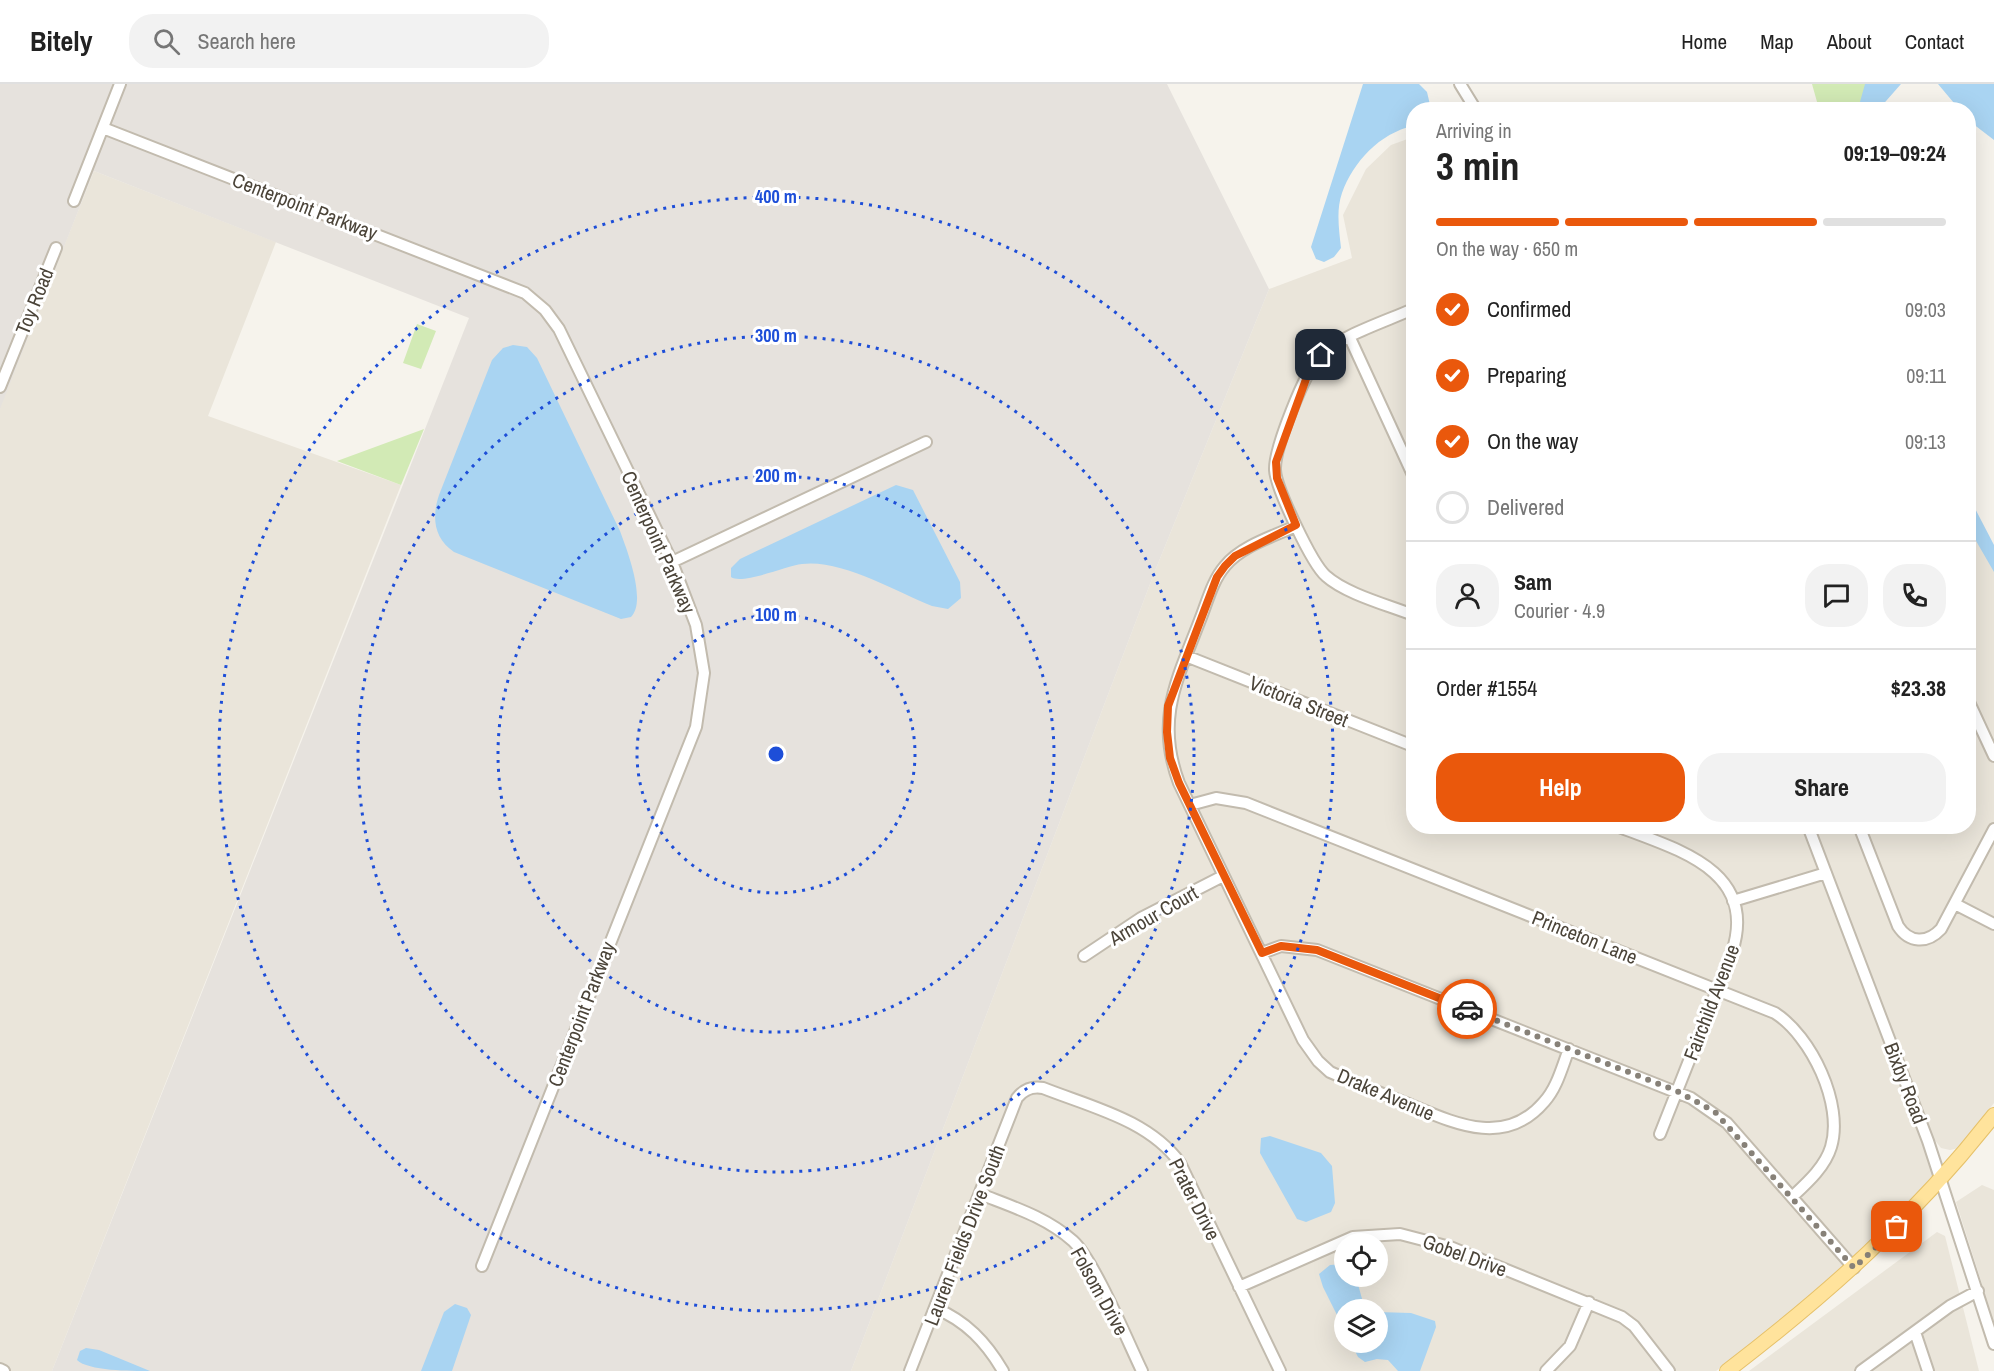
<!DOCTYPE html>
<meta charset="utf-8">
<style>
:root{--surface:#fff;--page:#f2f2f2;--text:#222;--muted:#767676;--line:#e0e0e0;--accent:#ea580c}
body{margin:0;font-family:"Archivo Narrow",sans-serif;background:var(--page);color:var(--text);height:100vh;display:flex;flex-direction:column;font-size:22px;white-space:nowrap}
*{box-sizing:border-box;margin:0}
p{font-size:20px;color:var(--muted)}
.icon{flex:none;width:33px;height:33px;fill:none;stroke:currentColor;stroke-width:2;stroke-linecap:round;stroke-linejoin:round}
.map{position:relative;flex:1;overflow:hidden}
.details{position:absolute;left:1406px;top:18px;width:570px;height:732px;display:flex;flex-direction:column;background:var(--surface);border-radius:24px;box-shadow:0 6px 24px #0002}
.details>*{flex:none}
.tools{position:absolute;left:1334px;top:1149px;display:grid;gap:12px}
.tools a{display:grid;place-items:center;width:54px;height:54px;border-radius:50%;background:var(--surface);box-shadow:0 6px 24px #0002;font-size:30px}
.pin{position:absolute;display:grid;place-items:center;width:51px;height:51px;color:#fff;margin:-26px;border-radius:12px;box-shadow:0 3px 9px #0006}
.courier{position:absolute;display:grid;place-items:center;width:60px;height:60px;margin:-30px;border:4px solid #ea580c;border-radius:50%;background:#fff;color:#222;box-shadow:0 2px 8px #0007}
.headline em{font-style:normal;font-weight:800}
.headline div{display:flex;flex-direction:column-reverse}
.headline{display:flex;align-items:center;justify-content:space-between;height:102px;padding:0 30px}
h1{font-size:39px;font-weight:800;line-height:45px}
.bar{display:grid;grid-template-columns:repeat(4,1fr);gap:9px 6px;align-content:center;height:72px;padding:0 30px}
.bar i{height:8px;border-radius:4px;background:var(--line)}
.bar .selected{background:var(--accent)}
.bar p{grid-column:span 4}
.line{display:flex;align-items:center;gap:15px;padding:0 30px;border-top:2px solid var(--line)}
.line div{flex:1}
.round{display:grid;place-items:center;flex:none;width:63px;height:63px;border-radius:24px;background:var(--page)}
ol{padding:0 30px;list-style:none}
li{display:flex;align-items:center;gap:18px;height:66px}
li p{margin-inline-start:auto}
li .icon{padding:6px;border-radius:50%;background:var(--accent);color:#fff;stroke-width:4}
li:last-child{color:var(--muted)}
li i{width:33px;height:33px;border:3px solid var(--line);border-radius:50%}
.button{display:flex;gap:12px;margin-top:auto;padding:12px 30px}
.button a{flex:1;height:69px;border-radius:24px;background:var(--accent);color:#fff;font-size:24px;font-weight:800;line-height:69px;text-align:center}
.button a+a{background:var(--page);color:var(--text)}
header{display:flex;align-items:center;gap:36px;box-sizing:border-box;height:84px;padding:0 30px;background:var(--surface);border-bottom:2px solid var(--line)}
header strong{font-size:28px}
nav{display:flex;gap:33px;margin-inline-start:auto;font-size:21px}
.search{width:420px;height:54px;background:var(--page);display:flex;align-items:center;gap:15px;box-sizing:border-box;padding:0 21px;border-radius:24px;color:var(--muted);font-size:22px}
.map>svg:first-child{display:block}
.residential{fill:#eae5da;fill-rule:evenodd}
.industrial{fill:#e6e2dd}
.green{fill:#d2eab5}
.water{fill:#a9d4f2}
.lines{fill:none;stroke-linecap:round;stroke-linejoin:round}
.minor-casing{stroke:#c2bbae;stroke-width:14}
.major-casing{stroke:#e6c16a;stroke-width:16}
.minor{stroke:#fff;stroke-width:10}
.major{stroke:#ffe39c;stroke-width:14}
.done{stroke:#878178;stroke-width:6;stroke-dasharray:0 10.8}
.route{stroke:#ea580c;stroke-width:8}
.ring{fill:none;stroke:#1d4ed8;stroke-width:3;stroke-dasharray:3 6}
.labels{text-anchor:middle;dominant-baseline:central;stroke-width:6;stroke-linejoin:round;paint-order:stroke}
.street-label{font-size:20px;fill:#4b4439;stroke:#fff}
.centre{fill:#1d4ed8;stroke:#fff;stroke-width:3}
.ring-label{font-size:18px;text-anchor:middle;font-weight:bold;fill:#1d4ed8;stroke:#fff;stroke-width:6;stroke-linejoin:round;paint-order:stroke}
</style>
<header>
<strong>Bitely</strong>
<div class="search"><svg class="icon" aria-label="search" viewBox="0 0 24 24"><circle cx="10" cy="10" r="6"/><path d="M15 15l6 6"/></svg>Search here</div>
<nav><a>Home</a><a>Map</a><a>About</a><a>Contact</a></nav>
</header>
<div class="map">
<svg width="1994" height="1287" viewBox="0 0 1994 1287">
<rect width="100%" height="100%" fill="#f6f3ec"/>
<path class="residential" d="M1413,53v689l389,1 139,353 -87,88 -138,103h-865l304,-800 114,-282 83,-31 -9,-43 23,-46 25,-24zM1344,1160h33v32h-33zM1344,1226h33v32h-33z
M94,87l182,71 -68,174 193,69 -349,886h-52v-964z
M1968,415l26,59v545l-35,45 -9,2 -9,-2 -8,-10 -121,-311 156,-1z
M1982,1101l12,5v153l-12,-59 -26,-82z
M1937,1148l8,4 34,135h-230z"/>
<path class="industrial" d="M0,0h1167l102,205 -114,282 -304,800h-799l417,-1053 -375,-147 -94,238z"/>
<path class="green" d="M1812,0h61l-8,26 -46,-1z
M417,240l19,7 -15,38 -18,-6z
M424,345l-23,56 -64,-24z"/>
<path class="water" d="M1363,0h56l8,8 4,17 -18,1v16c-33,7 -60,36 -71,67 -6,17 -3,37 -1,55l-7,9 -10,5 -8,-3 -5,-12z
M1865,0h36l-22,25h-21z
M1938,0h56v56l-26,-20v-10l-9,-1z
M513,261l14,2 10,11 83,173c7,19 27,70 11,86l-10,2 -167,-67c-21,-14 -22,-36 -15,-57l53,-135 11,-12z
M896,401l17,5 47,92 1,16 -13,11 -16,-3c-37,-15 -91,-47 -130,-42 -16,2 -60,21 -71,13v-9l9,-9z
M1968,411l26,50v27l-26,-45z
M1270,1052l51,17 11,13 3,37 -4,9 -25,10 -9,-3 -37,-66 1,-15z
M1344,1180v12l12,1 8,29 6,3 -26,1v19l-21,-42 -4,-13 11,-9z
M455,1220l12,4 4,7 -19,56h-31l23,-59z
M1377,1228l34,1 24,8 1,6 -16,44h-22l-10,-11 -11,-1 -12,3 -7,-5 -7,-14 26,-1z
M86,1264l13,2 51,21c-19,0 -62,0 -73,-11l3,-9z"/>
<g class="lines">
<defs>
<path id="minor" d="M1460,0l16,26
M103,44l422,165 20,17 14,19 113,233 24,63 8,48 -8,54 -214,539
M74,117l46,-117
M1413,225c-26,12 -74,27 -93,47 -15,15 -46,93 -45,114 1,18 37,94 51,106 20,18 62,29 87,39
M1350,254l63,137
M0,303l56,-139
M1296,442c-22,10 -55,20 -71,40 -13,15 -18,37 -25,54 -23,60 -45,99 -21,163l124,257 15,21 12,11c25,11 50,21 76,31 46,19 98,46 138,-1 13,-14 18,-35 25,-53
M672,478l254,-120
M1186,572l227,90
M1968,616l26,56
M1190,721l26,-7 30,5 529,210c36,23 69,91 56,134 -6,20 -24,36 -39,50
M1617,742c58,23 142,43 115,126l-72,182
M1808,742l120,315 66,203
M1859,742l39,100c11,17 29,18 43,3l53,-100
M1733,817l93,-28
M1955,820l39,20
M1262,869l19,-7 36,4 374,148 36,25 127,145
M1084,872l57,-38 82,-42
M980,1110c33,13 66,23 93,47 21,19 55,101 69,130
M1239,1203l114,-50 47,-3 50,13 172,70 12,9 35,45
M935,1224c31,13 51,34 68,63
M1915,1248l13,39
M0,1285l4,2
M910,1287l107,-273c7,-9 15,-12 26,-10 48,19 106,32 137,75l100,208
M1546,1287l24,-25 19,-44
M1861,1287l89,-65 28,-15"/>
<path id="major" d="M1727,1287c102,-78 187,-154 267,-256"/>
</defs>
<use href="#minor" class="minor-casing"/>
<use href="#major" class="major-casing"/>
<use href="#minor" class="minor"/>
<use href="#major" class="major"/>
</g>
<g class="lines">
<path class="done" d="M1467,925l210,82 38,21 139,156 43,-41"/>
<path class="route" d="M1321,271l-12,16 -33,91 1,16 19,47 -61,31 -10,10 -8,11 -49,129 -1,26 3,26 9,25 83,170 19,-7 36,4 150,59"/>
</g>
<g class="ring">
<circle cx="776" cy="670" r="139"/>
<circle cx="776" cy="670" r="278"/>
<circle cx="776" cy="670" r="418"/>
<circle cx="776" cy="670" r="557"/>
</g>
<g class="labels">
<g class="street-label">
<text transform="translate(305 122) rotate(21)">Centerpoint Parkway</text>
<text transform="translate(34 217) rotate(-68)">Toy Road</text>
<text transform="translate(659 458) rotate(66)">Centerpoint Parkway</text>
<text transform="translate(1299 617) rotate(22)">Victoria Street</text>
<text transform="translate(1153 831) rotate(-30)">Armour Court</text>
<text transform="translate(1585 853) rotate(22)">Princeton Lane</text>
<text transform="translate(1711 918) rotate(-69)">Fairchild Avenue</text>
<text transform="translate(581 930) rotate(-69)">Centerpoint Parkway</text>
<text transform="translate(1906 999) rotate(69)">Bixby Road</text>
<text transform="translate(1386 1010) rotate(23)">Drake Avenue</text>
<text transform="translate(1195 1115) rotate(63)">Prater Drive</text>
<text transform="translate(964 1151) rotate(-69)">Lauren Fields Drive South</text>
<text transform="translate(1465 1171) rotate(20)">Gobel Drive</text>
<text transform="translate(1100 1207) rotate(61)">Folsom Drive</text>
</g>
</g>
<circle cx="776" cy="670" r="9" class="centre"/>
<g class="ring-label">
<text x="776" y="119">400 m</text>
<text x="776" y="258">300 m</text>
<text x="776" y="398">200 m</text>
<text x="776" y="537">100 m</text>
</g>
</svg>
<div class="tools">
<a><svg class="icon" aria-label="locate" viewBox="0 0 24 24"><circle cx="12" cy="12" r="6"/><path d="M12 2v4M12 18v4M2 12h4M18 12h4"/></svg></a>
<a><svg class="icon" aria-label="layers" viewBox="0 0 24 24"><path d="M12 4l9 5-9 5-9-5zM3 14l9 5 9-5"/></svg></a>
</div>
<div class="pin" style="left:1897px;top:1143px;background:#ea580c"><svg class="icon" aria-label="bag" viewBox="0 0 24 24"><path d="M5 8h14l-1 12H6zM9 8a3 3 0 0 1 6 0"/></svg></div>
<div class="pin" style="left:1321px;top:271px;background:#1f2937"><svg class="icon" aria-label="home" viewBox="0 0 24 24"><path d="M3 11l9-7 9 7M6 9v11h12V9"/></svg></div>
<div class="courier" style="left:1467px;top:925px"><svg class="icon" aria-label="car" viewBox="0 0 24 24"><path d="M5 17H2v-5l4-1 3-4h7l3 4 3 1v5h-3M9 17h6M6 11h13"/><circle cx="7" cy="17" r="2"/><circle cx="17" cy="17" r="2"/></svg></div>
<section class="details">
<div class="headline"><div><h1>3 min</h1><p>Arriving in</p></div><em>09:19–09:24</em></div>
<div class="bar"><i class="selected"></i><i class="selected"></i><i class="selected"></i><i></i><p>On the way · 650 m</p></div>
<ol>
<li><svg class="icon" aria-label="check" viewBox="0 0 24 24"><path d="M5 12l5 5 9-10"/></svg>Confirmed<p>09:03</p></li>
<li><svg class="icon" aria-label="check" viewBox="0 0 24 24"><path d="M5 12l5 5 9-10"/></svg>Preparing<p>09:11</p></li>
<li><svg class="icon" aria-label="check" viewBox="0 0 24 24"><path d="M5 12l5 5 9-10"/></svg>On the way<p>09:13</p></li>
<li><i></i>Delivered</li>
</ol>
<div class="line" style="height:108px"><a class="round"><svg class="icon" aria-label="person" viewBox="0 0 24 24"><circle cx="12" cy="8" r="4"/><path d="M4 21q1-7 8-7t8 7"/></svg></a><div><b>Sam</b><p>Courier · 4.9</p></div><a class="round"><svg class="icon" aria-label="chat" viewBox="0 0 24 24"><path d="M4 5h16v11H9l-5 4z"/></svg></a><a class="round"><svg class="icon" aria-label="phone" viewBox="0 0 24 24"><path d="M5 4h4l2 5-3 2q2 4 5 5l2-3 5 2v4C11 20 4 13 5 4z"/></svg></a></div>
<div class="line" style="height:78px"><div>Order #1554</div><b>$23.38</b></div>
<div class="button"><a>Help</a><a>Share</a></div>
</section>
</div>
